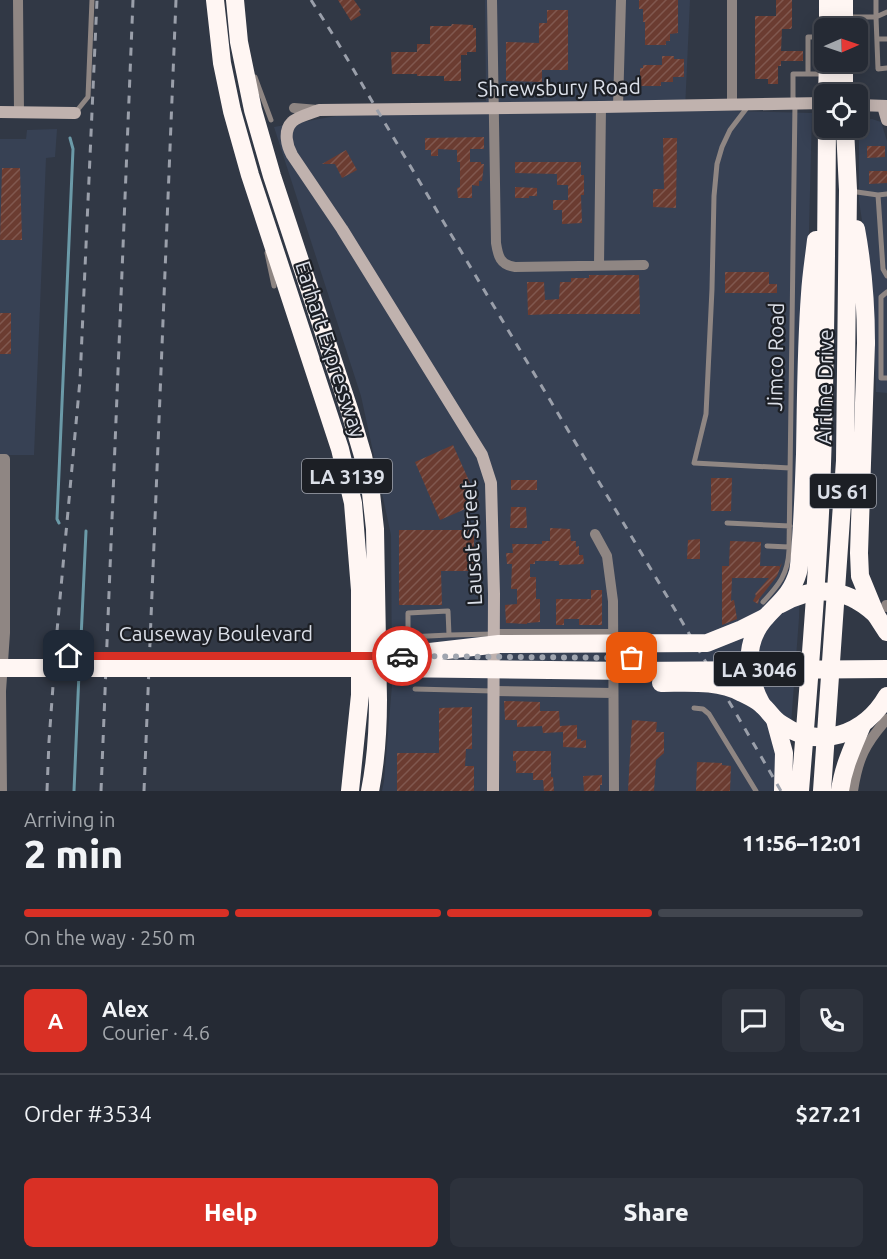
<!DOCTYPE html>
<meta charset="utf-8">
<style>
:root{--surface:#252a34;--page:#2d323c;--text:#f1f3f6;--muted:#a3a7ac;--line:#42464f;--accent:#d93025}
body{margin:0;font-family:Ubuntu,sans-serif;background:var(--page);color:var(--text);height:100vh;display:flex;flex-direction:column;font-size:22px;white-space:nowrap}
*{box-sizing:border-box;margin:0}
p{font-size:20px;color:var(--muted)}
.icon{flex:none;width:33px;height:33px;fill:none;stroke:currentColor;stroke-width:2;stroke-linecap:round;stroke-linejoin:round}
.map{position:relative;height:791px;overflow:hidden}
.drawer{display:flex;flex-direction:column;background:var(--surface);flex:1}
.drawer>*{flex:none}
.needle{width:39px;rotate:88deg}
.fabs{position:absolute;left:814px;top:18px;display:grid;gap:12px}
.fabs a{display:grid;place-items:center;width:54px;height:54px;border-radius:9px;background:var(--surface);box-shadow:0 3px 15px #0003,0 0 0 2px var(--line);font-size:30px}
.pin{position:absolute;display:grid;place-items:center;width:51px;height:51px;color:#fff;margin:-26px;border-radius:12px;box-shadow:0 3px 9px #0006}
.courier{position:absolute;display:grid;place-items:center;width:60px;height:60px;margin:-30px;border:4px solid #d93025;border-radius:50%;background:#fff;color:#222;box-shadow:0 2px 8px #0007}
.headline em{font-style:normal;font-weight:800}
.headline div{display:flex;flex-direction:column-reverse}
.headline{display:flex;align-items:center;justify-content:space-between;height:102px;padding:0 24px}
h1{font-size:39px;font-weight:800;line-height:45px}
.bar{display:grid;grid-template-columns:repeat(4,1fr);gap:9px 6px;align-content:center;height:72px;padding:0 24px}
.bar i{height:8px;border-radius:4px;background:var(--line)}
.bar .active{background:var(--accent)}
.bar p{grid-column:span 4}
.line{display:flex;align-items:center;gap:15px;padding:0 24px;border-top:2px solid var(--line)}
.line div{flex:1}
.round{display:grid;place-items:center;flex:none;width:63px;height:63px;border-radius:9px;background:var(--page)}
.button{display:flex;gap:12px;margin-top:auto;padding:12px 24px}
.button a{flex:1;height:69px;border-radius:9px;background:var(--accent);color:#fff;font-size:24px;font-weight:800;line-height:69px;text-align:center}
.button a+a{background:var(--page);color:var(--text)}
.map>svg:first-child{display:block}
.built{fill:#374154}
.lines{fill:none;stroke-linecap:round;stroke-linejoin:round}
.stream{stroke:#6b9aa8;stroke-width:3}
.building{fill:url(#building-hatch)}
.lane{stroke:#8f8683;stroke-width:5}
.street{stroke:#8f8683;stroke-width:10}
.secondary{stroke:#c0b2ae;stroke-width:12}
.highway{stroke:#fff6f3;stroke-width:18}
.rail{stroke:#9a9faa;stroke-width:3;stroke-dasharray:8 8;stroke-linecap:butt}
.highway-bridge{stroke:#fff6f3;stroke-width:18}
.done{stroke:#a0a5af;stroke-width:6;stroke-dasharray:0 10.8}
.route{stroke:#d93025;stroke-width:8}
.labels{text-anchor:middle;dominant-baseline:central;stroke-width:4.5;stroke-linejoin:round;paint-order:stroke}
.shield{fill:#1c1f25;stroke:#a2a5ae;stroke-width:1.5}
.shield-label{font-size:20px;font-weight:bold;fill:#dbdfe8}
.street-label{font-size:21px;fill:#dbdfe8;stroke:#1c1f25}
</style>
<div class="map">
<svg width="887" height="791" viewBox="0 0 887 791">
<defs>
<pattern id="building-hatch" width="6" height="6" patternUnits="userSpaceOnUse" patternTransform="scale(1.5)"><rect width="6" height="6" fill="#6b3c31"/><path d="M-1 1l2-2M0 6l6-6M5 7l2-2" fill="none" stroke="#80584f"/></pattern>
</defs>
<rect width="100%" height="100%" fill="#313845"/>
<path class="built" d="M485,0h205l-5,110 127,3 -13,505 -13,173h-404l2,-10 8,-96 -1,-150 -30,-139 -87,-269 107,-19 105,-7z
M872,119l9,3 6,19v252l-11,-1 -3,-99 -14,-92v-73l7,-8z
M57,129l-2,28 -9,1 -12,297h-34v-316h26l1,-9z"/>
<g class="lines">
<path class="stream" d="M59,523l-2,-4 16,-370 -3,-11
M80,660l6,-129
M74,791l5,-118"/>
</g>
<path class="building" d="M338,0h16l7,10 -2,1 2,4 -10,6z
M639,0h39v33l-8,1v7h-4v4h-21v-23h-2v-13h-4z
M776,0h16v27l-1,2h-9l-1,22h22v10h-22v5h-3v18h-10v-5h-13v-63h21z
M547,10h21v60h-26v12l-36,-1v-39l33,1v-20h8z
M452,24l21,1v3h3v24h-9v3h-6v26h-17v-5h-27v-2h-25l-1,-22h26v-8h13v-18h21z
M662,56h12v3h10v18h-11v5h-12v4h-21v-18h3v-3h19z
M484,137v12h-14v13h11v2h3l-2,17h-3v5l-7,-1v13h-14l-1,-10 3,-1v-25h-3v-12l-19,-1v7h-7v-6h-6v-12z
M663,138h14l-1,70 -23,-1v-18h11z
M867,146h18v11l-18,1z
M346,150l11,20 -15,8 -7,-14h-13z
M515,162h66v13h3v20h-3v2l1,26 -20,1v-14h-9v-10h15v-15h-11v-11l-42,-1z
M2,168h18l2,72h-22z
M869,171h18v12l-18,1z
M515,187l22,1v8h-8v2h-14z
M725,272h44v12h8v9h-52z
M589,275h50l1,39h-88l-24,1 -1,-33h17l1,18 14,-1 1,-17h11v-4h18z
M0,313h11v41h-11z
M453,445l26,58 -39,17 -25,-58z
M711,478h21l-1,33h-20z
M511,480h26v10h-26z
M511,507h15l1,21h-17z
M550,528l20,1 1,12h5v6l3,-1v9h4l1,9 -25,1v-4h-24v3h-5v13h6v22h4v23l-13,1v1l-21,-1 -1,-18 12,-1v-15h-6l1,-25h-5l-1,-11h7l-1,-9h30v-3h8z
M399,530h75v41h-33l1,34h-43z
M700,539v20h-13l1,-19z
M730,541l31,1 -1,24h19v1l3,-4 -5,13 -18,23 -1,5 -5,-3 3,-6 -1,-1 14,-16h-37l-1,23 3,-1 3,19 -15,6v-59h7z
M591,590h11v35h-23v-6h-15v6h-8v-26h35z
M504,701l36,1v9h19l1,15 17,-1v14h4v2l5,-1v8l-23,-1v-15l-20,1 -1,-7 -25,1v-7h-12z
M472,707v42h-6l-1,17h9v25h-77v-38h42v-45z
M632,720l25,2 -1,10h8v21l-8,7 -2,31h-26z
M513,751h38v26h2l1,14h-10l-1,-11h-10v-7h-17v-12h-3z
M697,762l25,1v2l9,1 -1,25h-34z
M602,775v10h-2v6h-16l-1,-15z"/>
<g class="lines">
<path class="lane" d="M876,0v17l11,-5
M849,17h27l2,52 9,-1
M877,39h10
M808,74v-37h17
M255,77l16,43
M749,105l-19,25 -8,17 -5,17 -3,32 -2,93 -6,125 -12,49 96,5
M75,113l13,-16 4,-97
M850,191l28,4
M887,194l-9,1 5,74 4,7
M267,253l7,33
M887,292l-6,5v81h6
M727,523l63,3
M767,546l22,1
M763,602c16,-17 25,-28 26,-52l6,-447 -2,-6v-23h32
M449,635l-41,2v-24l40,-2 1,24 45,-1
M415,689l78,2
M694,708l9,1 6,5 47,77"/>
<path class="street" d="M18,0l1,112
M492,0l4,243c2,13 4,22 19,24l129,-2
M732,104v-104
M618,106l3,-106
M294,108l24,2
M599,265l2,-158
M0,459h5v174l-4,58 1,100
M595,534l12,22 6,45 1,190
M886,605l1,2
M494,634h118
M493,691l120,2
M853,791c5,-33 12,-47 34,-72"/>
<path class="secondary" d="M858,105l29,1
M883,106l4,14
M0,112l75,1
M493,791l1,-197 -3,-111 -9,-28 -140,-226 -50,-74c-5,-9 -9,-24 0,-33 4,-5 20,-9 27,-12l282,-3 224,-4"/>
<path class="highway" d="M215,0l7,63 10,48 18,64 90,274 13,54 7,87v105l-10,96
M235,0l4,42 14,68 19,66 78,236 13,44 8,37 4,36 3,171c0,30 -2,61 -8,91
M844,0v28
M828,28v-28
M844,62v32
M827,94l1,-32
M856,229c7,38 10,76 10,114
M876,615l11,17
M762,705c-16,-29 -19,-64 5,-89 14,-15 25,-23 31,-44 2,-10 2,-22 3,-32 2,-29 3,-57 4,-86 1,-53 1,-107 5,-160 1,-18 4,-36 6,-54
M775,720l9,33 -1,38
M800,791c8,-100 17,-200 21,-300 5,-121 5,-242 6,-363
M822,791l23,-330 3,-271 -3,-62
M840,791c3,-24 13,-44 22,-66"/>
<path class="rail" d="M311,0l24,38c147,252 300,500 446,753
M47,791l2,-50 8,-110 23,-251 17,-380
M101,791l32,-791
M144,791l32,-791"/>
<path class="highway-bridge" d="M866,343l-7,210 1,23 16,39
M781,604c33,-19 65,-17 94,10
M395,656l104,-12 208,-1 35,-14 24,-12
M0,668h387l245,3 255,-2
M661,683c27,0 57,-3 81,10 6,3 15,7 20,12 7,6 11,14 19,19 39,27 84,10 106,-28"/>
</g>
<g class="lines">
<path class="done" d="M402,656l230,2"/>
<path class="route" d="M69,656h333"/>
</g>
<g class="labels">
<g class="shield">
<rect x="302" y="459" width="90" height="34" rx="4.5"/>
<rect x="810" y="474" width="66" height="34" rx="4.5"/>
<rect x="714" y="652" width="90" height="34" rx="4.5"/>
</g>
<g class="shield-label">
<text x="347" y="476">LA 3139</text>
<text x="843" y="491">US 61</text>
<text x="759" y="669">LA 3046</text>
</g>
<g class="street-label">
<text transform="translate(559 87) rotate(-1)">Shrewsbury Road</text>
<text transform="translate(331 349) rotate(72)">Earhart Expressway</text>
<text transform="translate(775 357) rotate(-89)">Jimco Road</text>
<text transform="translate(824 387) rotate(-89)">Airline Drive</text>
<text transform="translate(471 543) rotate(-93)">Lausat Street</text>
<text x="216" y="633">Causeway Boulevard</text>
</g>
</g>
</svg>
<div class="fabs">
<a><svg class="needle" viewBox="-14 -14 28 28"><path d="M0-13l5 13h-10z" fill="#e53935"/><path d="M0 13l5-13h-10z" fill="#a3a7ac"/></svg></a>
<a><svg class="icon" aria-label="locate" viewBox="0 0 24 24"><circle cx="12" cy="12" r="6"/><path d="M12 2v4M12 18v4M2 12h4M18 12h4"/></svg></a>
</div>
<div class="pin" style="left:632px;top:658px;background:#ea580c"><svg class="icon" aria-label="bag" viewBox="0 0 24 24"><path d="M5 8h14l-1 12H6zM9 8a3 3 0 0 1 6 0"/></svg></div>
<div class="pin" style="left:69px;top:656px;background:#1f2937"><svg class="icon" aria-label="home" viewBox="0 0 24 24"><path d="M3 11l9-7 9 7M6 9v11h12V9"/></svg></div>
<div class="courier" style="left:402px;top:656px"><svg class="icon" aria-label="car" viewBox="0 0 24 24"><path d="M5 17H2v-5l4-1 3-4h7l3 4 3 1v5h-3M9 17h6M6 11h13"/><circle cx="7" cy="17" r="2"/><circle cx="17" cy="17" r="2"/></svg></div>
</div>
<section class="drawer">
<div class="headline"><div><h1>2 min</h1><p>Arriving in</p></div><em>11:56–12:01</em></div>
<div class="bar"><i class="active"></i><i class="active"></i><i class="active"></i><i></i><p>On the way · 250 m</p></div>
<div class="line" style="height:108px"><b class="round" style="background:var(--accent);color:#fff">A</b><div><b>Alex</b><p>Courier · 4.6</p></div><a class="round"><svg class="icon" aria-label="chat" viewBox="0 0 24 24"><path d="M4 5h16v11H9l-5 4z"/></svg></a><a class="round"><svg class="icon" aria-label="phone" viewBox="0 0 24 24"><path d="M5 4h4l2 5-3 2q2 4 5 5l2-3 5 2v4C11 20 4 13 5 4z"/></svg></a></div>
<div class="line" style="height:78px"><div>Order #3534</div><b>$27.21</b></div>
<div class="button"><a>Help</a><a>Share</a></div>
</section>
